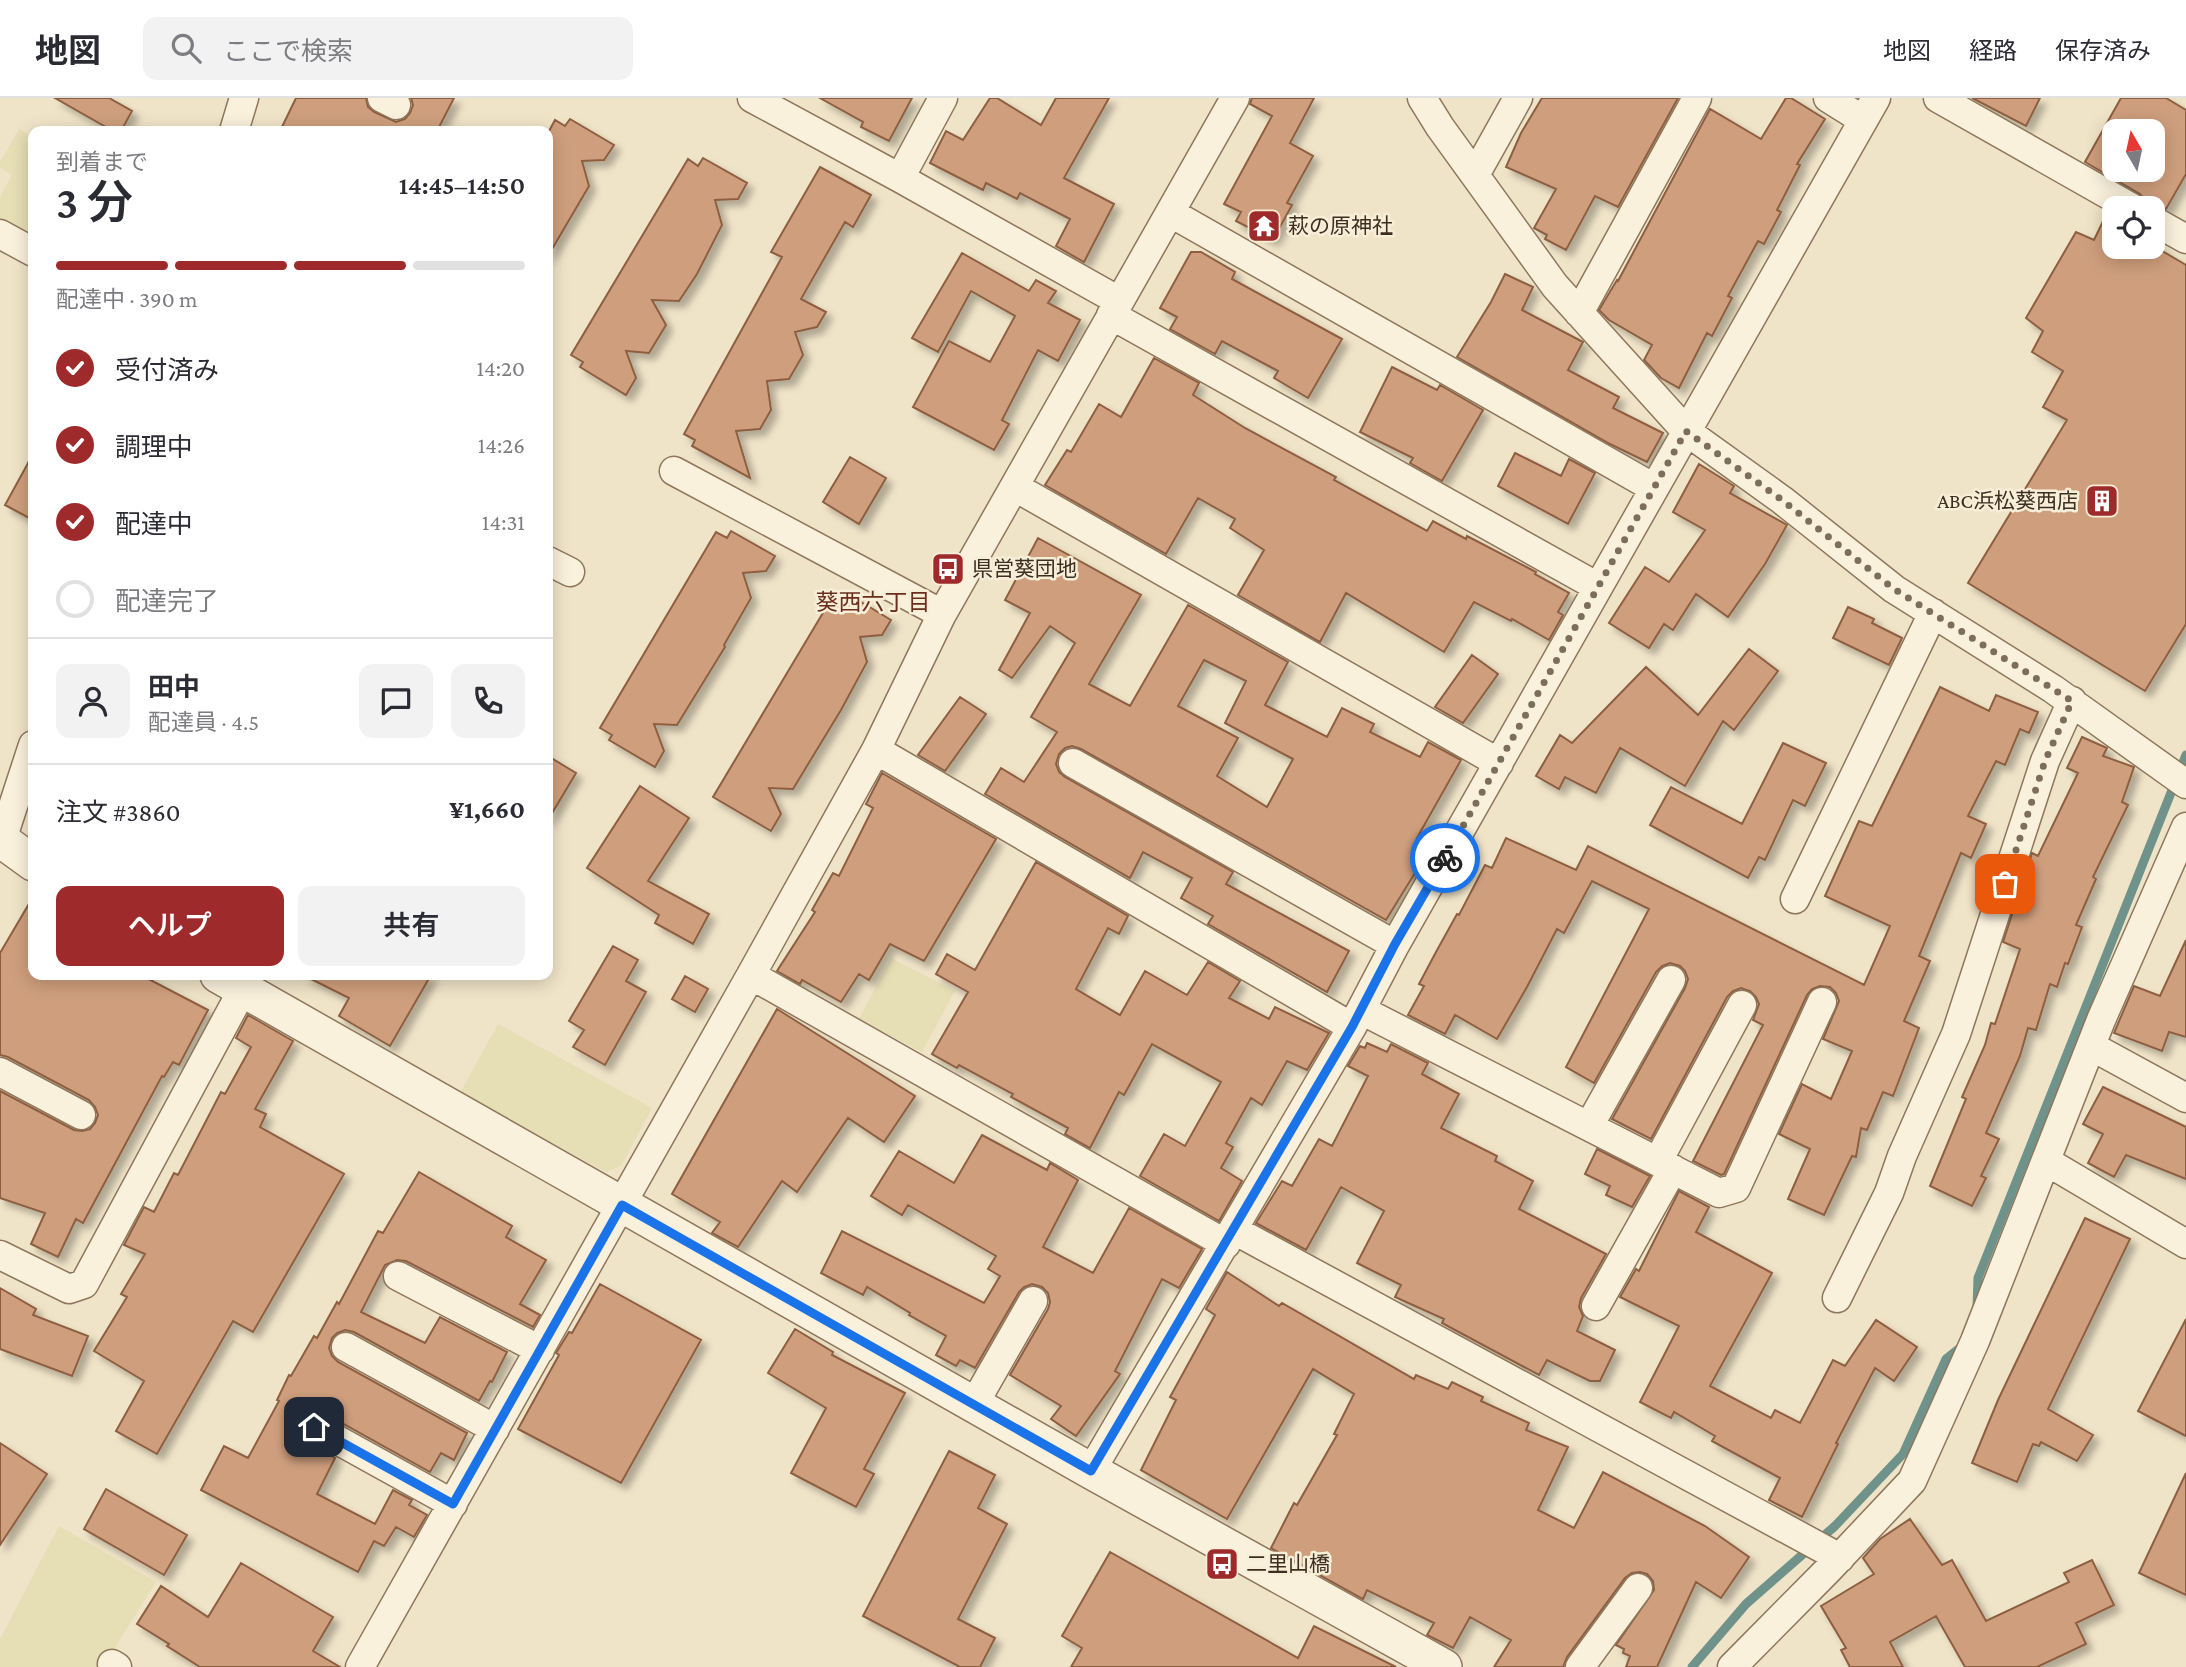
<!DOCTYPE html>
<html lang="ja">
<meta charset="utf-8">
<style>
:root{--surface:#fff;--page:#f2f2f3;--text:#2b2b33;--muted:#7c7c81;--line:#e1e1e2;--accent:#9e2a2b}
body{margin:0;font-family:"Crimson Pro","Noto Sans JP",serif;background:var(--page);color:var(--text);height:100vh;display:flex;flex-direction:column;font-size:26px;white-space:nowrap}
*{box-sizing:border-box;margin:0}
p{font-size:23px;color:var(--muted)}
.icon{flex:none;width:38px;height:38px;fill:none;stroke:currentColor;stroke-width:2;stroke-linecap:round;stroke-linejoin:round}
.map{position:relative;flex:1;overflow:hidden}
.sheet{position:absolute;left:28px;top:28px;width:525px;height:854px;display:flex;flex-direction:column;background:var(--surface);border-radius:14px;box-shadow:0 4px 18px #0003}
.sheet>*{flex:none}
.needle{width:46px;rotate:351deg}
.tools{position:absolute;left:2102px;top:21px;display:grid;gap:14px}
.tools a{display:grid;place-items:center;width:63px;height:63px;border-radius:14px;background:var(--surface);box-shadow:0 4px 18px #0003;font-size:35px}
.pin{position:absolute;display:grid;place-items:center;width:60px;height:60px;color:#fff;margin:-30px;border-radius:14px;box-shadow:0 4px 10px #0006}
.courier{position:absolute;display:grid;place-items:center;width:70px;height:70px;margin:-35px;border:5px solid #1a73e8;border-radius:50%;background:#fff;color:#222;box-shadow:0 2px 9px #0007}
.summary em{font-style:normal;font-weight:600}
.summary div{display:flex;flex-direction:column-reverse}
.summary{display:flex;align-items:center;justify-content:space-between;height:119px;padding:0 28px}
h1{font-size:46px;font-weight:600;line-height:52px}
.bar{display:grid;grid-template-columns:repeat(4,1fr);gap:10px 7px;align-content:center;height:84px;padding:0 28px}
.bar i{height:9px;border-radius:5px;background:var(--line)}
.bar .on{background:var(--accent)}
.bar p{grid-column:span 4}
.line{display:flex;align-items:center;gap:18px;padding:0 28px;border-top:2px solid var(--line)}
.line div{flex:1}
.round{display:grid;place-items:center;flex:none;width:74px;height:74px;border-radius:14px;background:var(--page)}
ol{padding:0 28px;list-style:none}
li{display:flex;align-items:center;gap:21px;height:77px}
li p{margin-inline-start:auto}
li .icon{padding:7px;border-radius:50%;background:var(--accent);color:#fff;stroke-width:4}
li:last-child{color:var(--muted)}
li i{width:38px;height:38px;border:4px solid var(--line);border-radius:50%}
.action{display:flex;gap:14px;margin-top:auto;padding:14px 28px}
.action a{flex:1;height:80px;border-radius:14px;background:var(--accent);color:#fff;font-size:28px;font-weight:600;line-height:80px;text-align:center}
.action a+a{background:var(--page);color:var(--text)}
header{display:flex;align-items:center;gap:42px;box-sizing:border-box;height:98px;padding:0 35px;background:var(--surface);border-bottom:2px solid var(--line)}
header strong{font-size:33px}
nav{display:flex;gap:38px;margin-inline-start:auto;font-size:24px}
.search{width:490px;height:63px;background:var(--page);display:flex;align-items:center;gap:18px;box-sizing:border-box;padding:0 24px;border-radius:14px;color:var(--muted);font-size:26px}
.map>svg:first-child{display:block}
.farmland{fill:#e6deb5}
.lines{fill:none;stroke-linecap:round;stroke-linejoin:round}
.stream{stroke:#6f938a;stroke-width:9}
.building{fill:#cf9f7d;stroke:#8d5f41;stroke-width:2;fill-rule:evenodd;filter:url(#shadow)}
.minor-casing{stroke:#8d765c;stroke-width:31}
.tertiary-casing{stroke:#8d765c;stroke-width:38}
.minor{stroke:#faf1dc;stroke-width:28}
.tertiary{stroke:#faf1dc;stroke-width:35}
.done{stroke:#7c6e5b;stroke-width:7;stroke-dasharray:0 12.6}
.route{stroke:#1a73e8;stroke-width:9}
.labels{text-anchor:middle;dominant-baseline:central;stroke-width:5;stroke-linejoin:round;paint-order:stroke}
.poi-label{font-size:21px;fill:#3d2e20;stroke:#f7eed8;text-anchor:start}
.neighbourhood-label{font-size:23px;fill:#6b2e1e;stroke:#f7eed8}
</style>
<header>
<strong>地図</strong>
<div class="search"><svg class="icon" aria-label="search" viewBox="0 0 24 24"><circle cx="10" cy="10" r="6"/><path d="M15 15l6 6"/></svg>ここで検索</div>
<nav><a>地図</a><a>経路</a><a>保存済み</a></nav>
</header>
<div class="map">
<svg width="2186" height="1569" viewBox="0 0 2186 1569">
<defs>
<filter id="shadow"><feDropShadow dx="6" dy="6" stdDeviation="3.5" flood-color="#0004"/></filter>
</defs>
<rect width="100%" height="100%" fill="#f0e4c8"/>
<path class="farmland" d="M19,31l14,8v100l-33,-18v-22l12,-22 -12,-7v-6z
M891,860l64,33 -33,61 -63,-33z
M498,926l154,84 -31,58 -15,6 -146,-79z
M59,1428l97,56 -53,85h-103v-28z"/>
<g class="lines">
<path class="stream" d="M1977,1210l1,-30 208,-523
M1692,1569l54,-63 89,-78 68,-72 43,-95 15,-12"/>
</g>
<path class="building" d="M55,0h54l23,13 -11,20h-8z
M296,0h70l2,9 6,5 22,10 9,-3 5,-6 3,-8 -2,-7h43l-17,33h-157z
M820,0h92l-23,43 -28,-14 2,-5z
M990,0h7l44,27 15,-27h53l-45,80 50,26 -30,58 -28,-16 14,-27 -50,-26 -3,6 -31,-16 -3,7 -53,-27 16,-32 17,9z
M1252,0h62l-24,45 23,13 -26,47 5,2 -19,35 -37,-19 5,-9 -17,-8 48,-88 -22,-12z
M1542,0h136l-60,109 -23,-11 -29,54 -21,-11 2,-4 -13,-7 22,-39 -50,-22 15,-34z
M1786,0h5l34,21 -28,45 3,1 -23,45 4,2 -17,32 -6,-3 -30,55 4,2 -20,38 -5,-3 -28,55 -18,-10 -17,-18 8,-15 -43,-25 -10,-10 18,-30 1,1 92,-172 51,30z
M1972,0h68l-14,28z
M2121,0h45l20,12v64l-20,35 -14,-6 -4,1 -8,-10 -55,-32zM2114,33h38v39h-38z
M570,21l44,26 -10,15 -22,1 7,25 -41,70v-123l7,-13 10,6z
M703,60l44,25 -9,16 -23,1 7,25 -25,49 -18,27 -27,-1 14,25 -17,28 -23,-2 10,27 -10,17 -46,-28 3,-5 -12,-7 117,-196 10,7z
M820,69l51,28 -18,32 -8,-5 -44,77 25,13 -9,15 -22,5 8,23 -14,24 -22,2 4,29 -11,19 -24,2 14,47 -58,-32 3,-6 -11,-6 98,-177 -11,-5z
M2107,115l7,4v30l38,-2 34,20v359l-41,67 -177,-108 99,-163 -24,-13 20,-36 -31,-19 11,-21 -17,-13 50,-86 18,8z
M1191,154h10l34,20 -3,7 110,60 -34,59 -34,-20 4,-7 -56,-30 -7,13 -45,-25 7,-12 -17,-9z
M962,155l67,38 7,-11 20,11 -8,12 32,17 -22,41 -20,-11 -36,70 7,4 -15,26 -81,-43 36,-66 41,21 25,-46 -44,-25 -33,61 -26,-14z
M1505,176l28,13 -11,23 61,32 -15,28 51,27 -6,11 50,25 -16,29 -37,-18 -153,-87 34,-55z
M1154,260l45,25 -6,12 52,33 91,49 -2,3 93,51 6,-10 33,18 1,-3 69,36 -1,2 34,19 -11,19 5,3 -14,25 -37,-21 -1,2 -37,-19 -30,50 -98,-59 -26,49 -82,-47 26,-45 -34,-22 5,-9 -37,-21 -32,56 -121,-69 22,-35 4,2 28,-48 22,13z
M1392,269l45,23 3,-5 43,25 -41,71 -32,-18 3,-5 -53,-26z
M1515,355l46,23 8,-17 26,14 -27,51 -70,-38z
M33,356v66l-28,-15z
M850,359l36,21 -27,46 -36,-22z
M1699,366l35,22 -4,7 57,32 -22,39 -37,53 -32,-23 -23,36 -9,-6 -15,24 -40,-25 36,-56 24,15 36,-52 -32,-18z
M731,433l44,25 -9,15 -23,2 8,25 -27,47 1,2 -48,78 -23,-1 10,27 -9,16 -46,-27 3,-5 -12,-7 116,-196 11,6z
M1038,440l103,57 -52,89 41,22 58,-101 100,57 -23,43 62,32 15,-29 32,16 -4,8 50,25 8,-15 33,18 -44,78 14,9 -45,73 -305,-171 -9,-3 -7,2 -6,6 -3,10 3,8 6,5 168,95 -7,12 123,67 -22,41 -119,-68 5,-8 -32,-18 11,-20 -49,-26 -13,26 -145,-84 16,-26 23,14 33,-50 -26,-15 44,-74 -25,-17 -38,52 -13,-8 31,-57 -25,-13zM1204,562l42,21 -21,42 68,36 -26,48 -50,-31 21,-38 -60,-32z
M848,496l43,26 -9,15 -22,2 7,25 -26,48 -48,79 -24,-1 12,26 -10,17 -58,-34 120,-201 10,6z
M1848,509l26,12 -2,4 30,15 -13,27 -56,-27z
M1749,551l29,22 -44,59 -11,-9 -38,65 -65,-38 -24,45 -31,-16 -6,12 -23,-13 24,-41 12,8 74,-76 52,48z
M1472,557l26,19 -35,49 -28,-16z
M1940,589l49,24 7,-16 42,17 -9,21 -9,-4 -15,36 -9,-4 -28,55 18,8 -15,34 -10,-5 -42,103 11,5 -26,60 15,7 -26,68 -10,-4 -16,38 -6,-2 -5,29 -4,-1 -28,59 -36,-16 22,-50 -31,-15 23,-50 29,15 21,-48 -29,-12 16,-38 -3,-8 -6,-6 -10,-1 -8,3 -5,6 -83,179 -3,1 -28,-14 70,-136 -10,-5 6,-16 -3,-7 -6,-6 -9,-3 -8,3 -6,6 -76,142 -39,-20 73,-131 3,-9 -3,-8 -5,-5 -10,-3 -8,3 -6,6 -62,111 -28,-16 83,-158 -57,-28 -28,52 -7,-4 -30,58 -30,52 -42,-24 -10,19 -37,-19 16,-29 -5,-2 17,-32 21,-38 2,1 26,-50 7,3 14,-30 70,32 12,-24 276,139 26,-59 -65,-30 34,-75 13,5z
M960,599l26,17 -41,57 -27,-16z
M2082,639l25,11 -4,8 31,11 -12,35 6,3 -35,72 3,2 -20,46 6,2 -14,37 -3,-1 -8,24 -7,-3 -14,46 -8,-2 -8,28 -34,77 13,6 -18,37 5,2 -14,28 -42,-20 36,-87 -4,-2 23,-52 6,-22 4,1 25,-75 -17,-7 29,-89 6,3 40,-83 -11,-5z
M1783,645l43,20 -21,43 -12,-6 -28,60 -6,-3 -11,21 -98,-53 21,-38 71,37z
M548,658l28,17 -28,47z
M882,675l114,66 -72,122 -34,-17 -21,36 -10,-6 -18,28 -39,-22 -2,4 -23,-13 38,-59 -3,-2 21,-37 6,3 34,-68 -7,-4z
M640,688l49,32 -41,63 61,33 -16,30 -38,-21 4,-8 -72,-47z
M1036,764l92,54 -9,18 -11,-6 -32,61 44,26 25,-44 42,24 21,-33 32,19 -11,17 40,21 6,-12 54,26 -22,37 -20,-9 -25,44 -11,-7 -25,45 7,4 -12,21 21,13 -23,40 -79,-45 24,-42 21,12 36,-64 -69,-38 -28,51 -5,-3 -29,56 -25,-14 3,-6 -57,-31 2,-3 -54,-29 -2,3 -25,-14 36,-62 -32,-18 11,-20 28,16z
M33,799v78h108l67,35 -29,55 -6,-3 -9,15 -2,-1 -79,147 -7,-4 -18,38 -27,-13 14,-31 -45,-15v-107l74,39 8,1 8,-2 5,-6 3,-8 -3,-8 -6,-7 -81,-43 -8,-2v-102z
M2186,842v97l-17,-5 -7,19 -48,-18 20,-47 26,10z
M613,848l25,14 -12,21 20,11 -41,73 -32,-18 11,-17 -15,-9z
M303,877h128l-41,71 -51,-30 10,-18z
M685,878l23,13 -13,23 -23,-13z
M777,911l138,87 -31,46 -36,-24 -51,74 -15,-11 -44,66 -26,-14 8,-11 -48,-28z
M248,917l45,26 -38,68 11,5 -6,13 84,47 -91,158 -20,-11 -76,133 -41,-23 28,-50 -50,-30 33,-54 -6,-3 24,-40 -21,-9 20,-38 10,5 20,-39 4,2 43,-83 4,2 26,-47 -15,-9z
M1367,945l20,9 4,-8 37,19 -6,11 37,20 -18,34 56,28 -2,5 38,20 -14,28 87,45 -25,44 -2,9 4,9 -6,15 38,19 -15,31h-10l-43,-21 -8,15 -97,-52 2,-4 -49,-22 6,-12 -44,-22 27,-52 -43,-24 -35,63 -50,-27 26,-42 10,5 27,-47 13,7 36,-70 -20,-10 12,-20 5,2z
M2103,989l83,40v52l-60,-24 -12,22 -26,-14 15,-29 -20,-10z
M982,1037l65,35 3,-7 28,17 -35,67 50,26 36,-65 73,41 -23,39 -17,-9 -47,92 5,3 -44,62 -25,-17 10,-13 -51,-31 38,-66 2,-7 -2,-9 -6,-6 -10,-3 -8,3 -5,5 -44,76 -15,-8 -4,6 -20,-11 10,-19 -37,-21 1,-2 -43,-26 -4,8 -42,-22 21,-42 142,72 16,-27 -12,-7 8,-13 -88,-51 -6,10 -31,-19 28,-45 55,32z
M1597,1051l53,27 -18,31 -26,-12 4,-9 -25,-12z
M419,1074l93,54 -6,11 40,23 -26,44 20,11 -7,12 -127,-66 -9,-1 -12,5 -24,47 64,31 15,-26 67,35 -15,30 -2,-1 -11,20 -125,-69 -9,-2 -8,3 -5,5 -3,10 3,8 6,6 129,71 -13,27 -13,-7 -11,19 -108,-60 -9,-2 -7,2 -6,6 -3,9 3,9 35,22 -18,36 58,30 18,-34 19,10 -3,5 18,10 -13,22 -18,-10 -12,19 -10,-5 -16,31 -157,-82 23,-44 24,12 31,-57 -2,-1 12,-25 2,1 23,-40 3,2 20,-36 2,2 39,-73 5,2z
M1679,1093l30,16 -13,25 76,41 -62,113 61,32 4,-8 25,13 33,-63 12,6 31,-46 41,27 -23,34 -19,-13 -39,75 2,1 -36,73 -33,-17 11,-22 -68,-37 3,-5 -41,-24 -3,6 -31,-16 39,-76 -59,-29 16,-28 3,2z
M2085,1120l45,21 -82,170 45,26 -16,26 -36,-19 -2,4 -6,-2 -16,38 -45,-19 26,-63z
M1227,1174l52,34 3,-3 132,76 2,-4 32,14 4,-7 31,15 -2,4 48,22 -3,7 42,17 -30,63 36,18 29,-56 102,54 44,31 -28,41 -25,-16 -39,85h-31l4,-11 -7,-3 1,-4 -8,-4 38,-55 -1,-9 -6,-7 -7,-2 -8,1 -7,5 -58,79 -4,10h-69l17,-27 -41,-23 -17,31 -26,-13 7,-12 -67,-33 -4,9 -92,-51 23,-45 3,2 40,-70 -3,-1 20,-40 -41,-25 -86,150 -86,-49 35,-70 -6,-3 45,-82 -9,-6z
M600,1186l101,56 -80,143 -103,-54 41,-74 -3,-2 13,-21 3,1z
M0,1190l36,21 -3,6 55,21 -16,40 -72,-27z
M2186,1221v117l-48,-25z
M795,1231l38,23 -1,3 73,38 -41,76 10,5 -18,33 -65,-34 35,-65 -58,-35z
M0,1345l47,31 -47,71z
M949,1353l46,24 -17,33 29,16 -49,95 37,19 -15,29h-20l-97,-51z
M2186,1375v122l-47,-22z
M106,1391l81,46 -23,40 -80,-46z
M1910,1421l32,46 10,-5 34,61 83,-39 -5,-9 28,-13 22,45 -38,18 10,21 -49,23h-72l-29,-51 -46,26 13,25h-53l-9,-17 5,-2 -25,-42 53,-32 -11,-16 17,-19z
M1110,1454l188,106 16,-32 82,41h-325l11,-19 -20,-12z
M241,1465l92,54 -20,34 27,16h-140l-33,-21 2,-2 -32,-20 24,-38 47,31z"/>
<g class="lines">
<defs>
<path id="minor" d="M382,0l14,7
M752,0l148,80 219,123
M1422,0l18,29 115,159 131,145 96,69 112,89 159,100 133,95
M1828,0l35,22
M1938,0l194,110
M234,33l10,-33
M1475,77l43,-77
M900,80l43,-80
M1171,115l483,275
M2152,122l34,19
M0,136l33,18
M1579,215l118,-215
M1111,217l487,272
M674,373l268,143
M1015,389l484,276
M548,463l22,11
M876,652l476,277
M1073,665l322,182
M0,748l33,-101
M1795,801l138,-286
M751,877l475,269
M1361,912l358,183 17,-5 86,-186
M2091,948l95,52
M0,974l81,43
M1589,1028l82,-146
M1658,1063l84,-156
M2046,1063l140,83
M1234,1132l606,328
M0,1157l69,34 15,-5 159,-295
M398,1178l142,74
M1837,1200l52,-105 13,-37 54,-122 89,-273 27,-60
M1596,1208l77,-137
M346,1249l149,82
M974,1306l59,-103
M314,1329l139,77
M1091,1373l261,-444 43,-82 481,-847
M112,1566l5,3
M360,1569l391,-692 125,-225 66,-136 293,-516
M1580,1569l58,-79
M1732,1569l97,-98 83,-88 63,-140 126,-321 85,-193"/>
<path id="tertiary" d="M0,741l33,24
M218,877l873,496 353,196"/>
</defs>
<use href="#minor" class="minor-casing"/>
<use href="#tertiary" class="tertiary-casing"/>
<use href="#minor" class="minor"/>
<use href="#tertiary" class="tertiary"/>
</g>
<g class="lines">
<path class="done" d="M1445,760l241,-427 96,69 112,89 178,112 -27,60 -40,123"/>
<path class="route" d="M314,1329l139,77 169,-299 469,266 261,-444 43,-83 50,-86"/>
</g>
<defs>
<symbol id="temple-square" viewBox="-11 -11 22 22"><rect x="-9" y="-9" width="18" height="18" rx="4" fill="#9e2a2b" stroke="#f7eed8"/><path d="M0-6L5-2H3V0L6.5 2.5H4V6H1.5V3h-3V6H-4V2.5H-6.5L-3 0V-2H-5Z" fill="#fff"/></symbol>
<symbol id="building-square" viewBox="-11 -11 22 22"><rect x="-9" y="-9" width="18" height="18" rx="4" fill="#9e2a2b" stroke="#f7eed8"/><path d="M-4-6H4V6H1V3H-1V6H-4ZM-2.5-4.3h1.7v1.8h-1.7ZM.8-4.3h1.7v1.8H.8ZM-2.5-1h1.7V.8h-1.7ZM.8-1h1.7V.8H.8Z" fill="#fff"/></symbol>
<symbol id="bus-square" viewBox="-11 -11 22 22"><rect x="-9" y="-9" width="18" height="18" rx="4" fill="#9e2a2b" stroke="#f7eed8"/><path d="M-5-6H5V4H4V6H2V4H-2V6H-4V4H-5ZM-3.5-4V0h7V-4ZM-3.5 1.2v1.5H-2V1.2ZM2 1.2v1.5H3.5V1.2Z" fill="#fff"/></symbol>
</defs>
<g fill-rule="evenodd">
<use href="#temple-square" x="1245" y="109" width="38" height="38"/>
<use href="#building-square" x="2083" y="384" width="38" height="38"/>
<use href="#bus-square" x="929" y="452" width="38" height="38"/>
<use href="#bus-square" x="1203" y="1447" width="38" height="38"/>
</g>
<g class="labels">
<g class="poi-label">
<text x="1288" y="128">萩の原神社</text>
<text x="2078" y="403" text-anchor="end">ABC浜松葵西店</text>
<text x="972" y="471">県営葵団地</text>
<text x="1246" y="1466">二里山橋</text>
</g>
<g class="neighbourhood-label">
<text x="873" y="504">葵西六丁目</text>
</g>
</g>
</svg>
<div class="tools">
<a><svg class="needle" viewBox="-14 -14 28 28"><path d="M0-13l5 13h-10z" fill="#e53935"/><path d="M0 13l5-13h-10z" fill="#7c7c81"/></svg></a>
<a><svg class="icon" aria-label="locate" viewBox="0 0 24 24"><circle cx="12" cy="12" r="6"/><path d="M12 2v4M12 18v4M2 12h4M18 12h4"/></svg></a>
</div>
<div class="pin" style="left:2005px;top:786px;background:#ea580c"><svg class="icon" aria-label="bag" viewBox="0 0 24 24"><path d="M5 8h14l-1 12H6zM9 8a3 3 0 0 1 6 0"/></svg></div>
<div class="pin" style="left:314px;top:1329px;background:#1f2937"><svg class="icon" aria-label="home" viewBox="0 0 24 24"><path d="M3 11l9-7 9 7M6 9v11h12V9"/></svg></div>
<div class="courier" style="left:1445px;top:760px"><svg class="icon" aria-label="bike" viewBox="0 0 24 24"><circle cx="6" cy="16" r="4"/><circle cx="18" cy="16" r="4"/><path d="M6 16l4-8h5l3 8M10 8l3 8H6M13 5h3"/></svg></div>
<section class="sheet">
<div class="summary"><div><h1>3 分</h1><p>到着まで</p></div><em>14:45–14:50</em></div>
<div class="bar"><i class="on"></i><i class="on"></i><i class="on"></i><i></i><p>配達中 · 390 m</p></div>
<ol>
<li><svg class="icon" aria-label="check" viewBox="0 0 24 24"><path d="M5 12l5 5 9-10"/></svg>受付済み<p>14:20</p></li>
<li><svg class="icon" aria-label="check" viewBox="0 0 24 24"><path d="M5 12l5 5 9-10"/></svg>調理中<p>14:26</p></li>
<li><svg class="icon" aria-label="check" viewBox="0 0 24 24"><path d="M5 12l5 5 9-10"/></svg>配達中<p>14:31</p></li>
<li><i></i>配達完了</li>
</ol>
<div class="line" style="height:126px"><a class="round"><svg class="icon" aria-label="person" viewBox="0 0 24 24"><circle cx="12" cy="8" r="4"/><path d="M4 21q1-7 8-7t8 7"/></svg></a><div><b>田中</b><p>配達員 · 4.5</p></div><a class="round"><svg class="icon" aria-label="chat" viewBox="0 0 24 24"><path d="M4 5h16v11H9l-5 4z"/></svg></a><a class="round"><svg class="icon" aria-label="phone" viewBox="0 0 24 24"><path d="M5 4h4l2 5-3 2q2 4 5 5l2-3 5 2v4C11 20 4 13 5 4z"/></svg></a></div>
<div class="line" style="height:91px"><div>注文 #3860</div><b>¥1,660</b></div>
<div class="action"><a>ヘルプ</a><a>共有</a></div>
</section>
</div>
